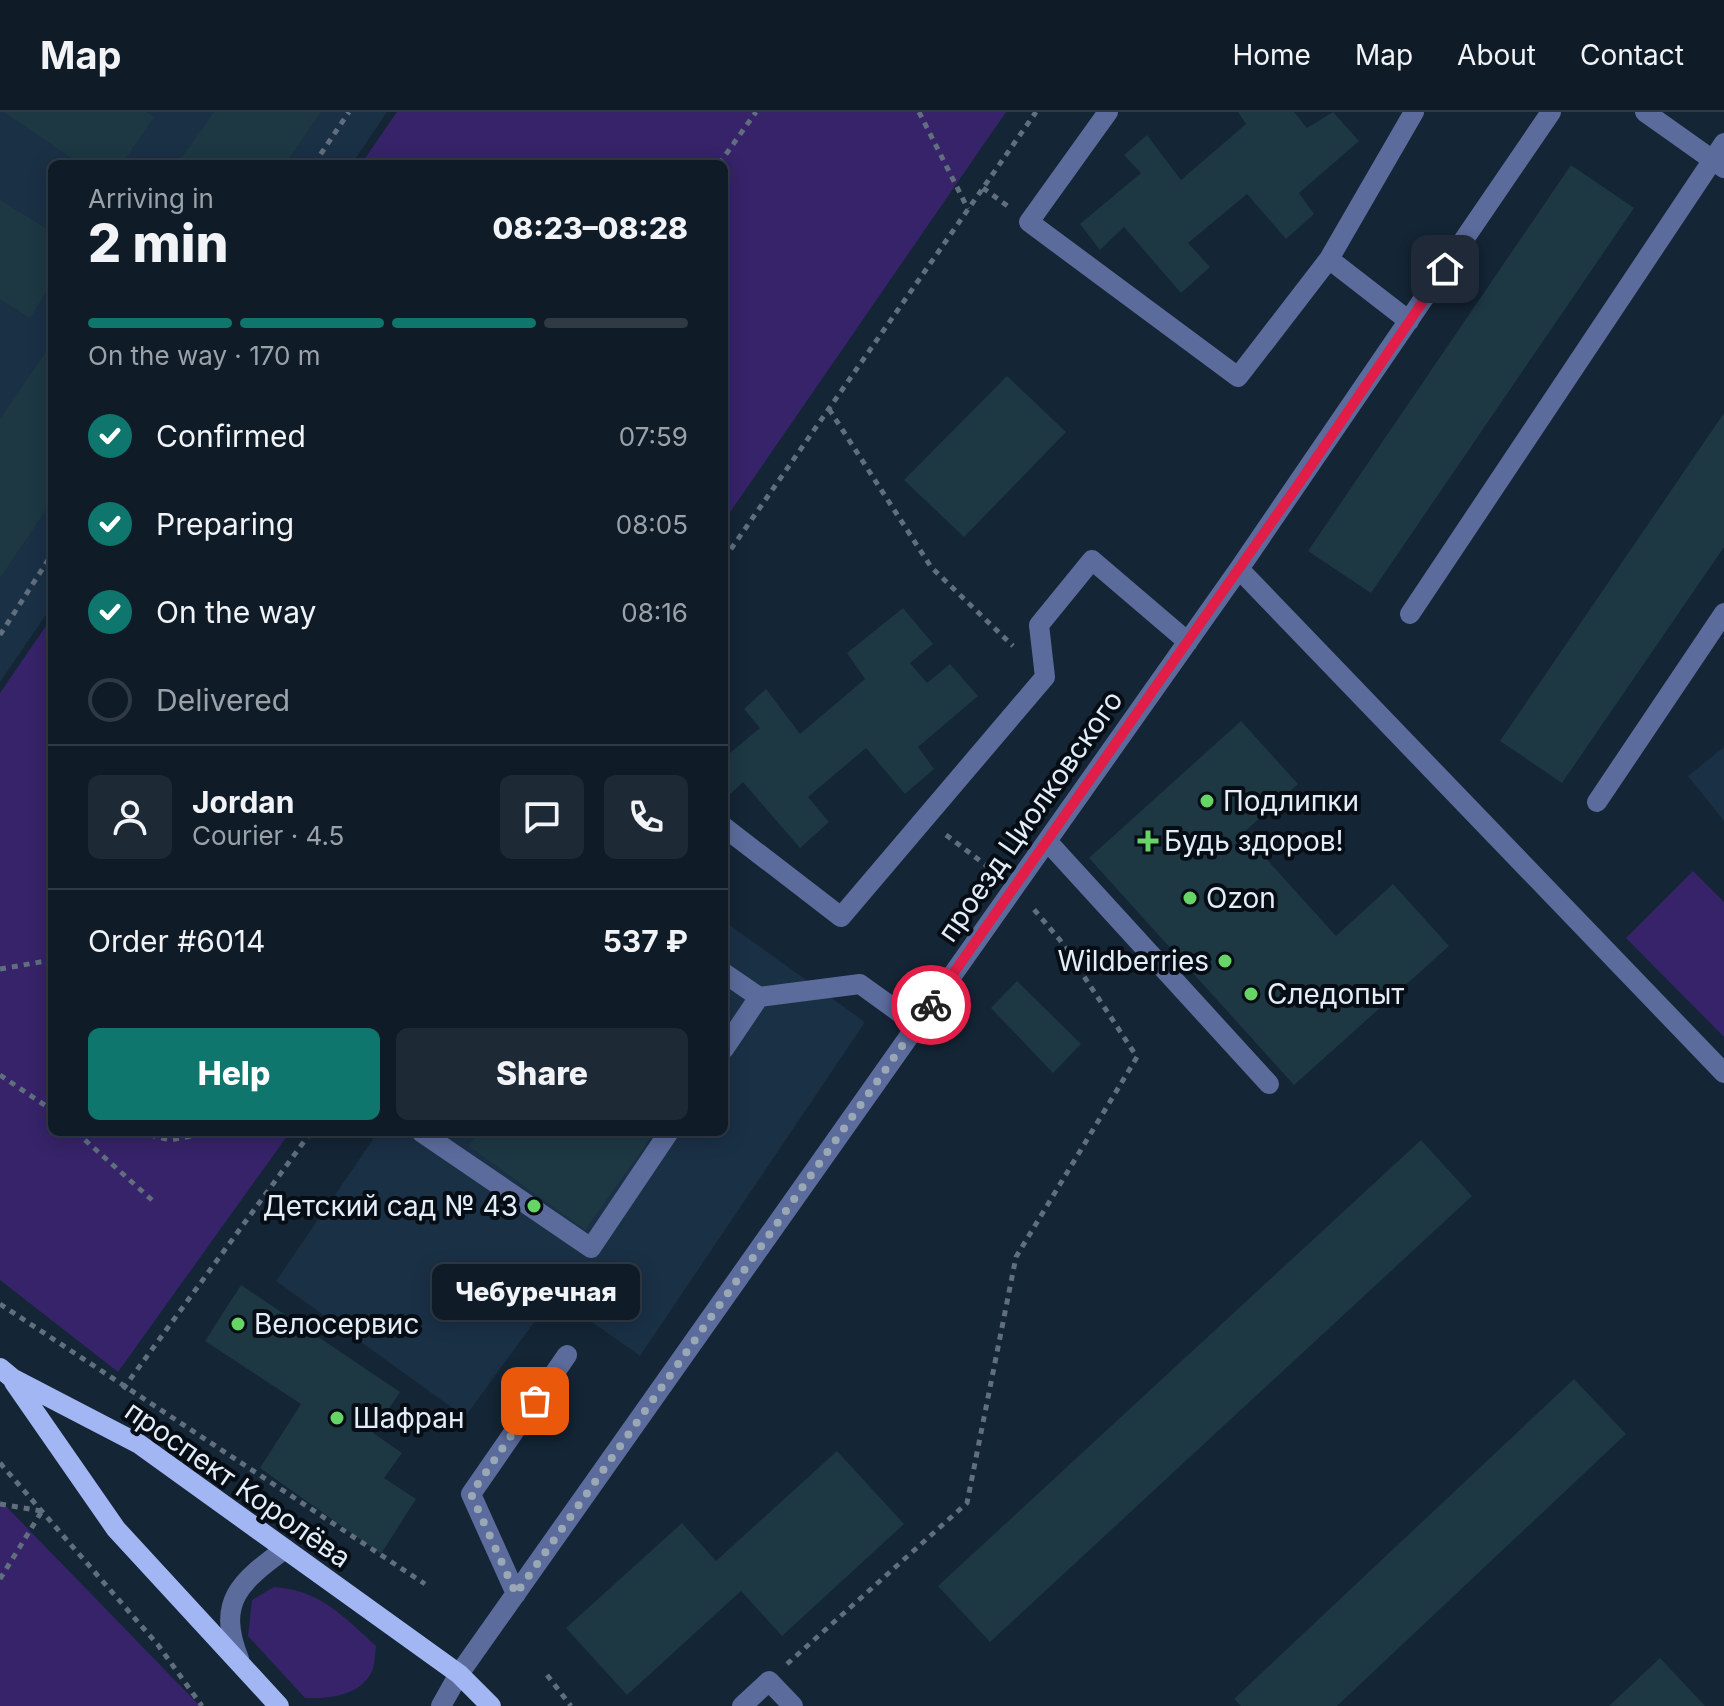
<!DOCTYPE html>
<meta charset="utf-8">
<style>
:root{--surface:#0f1c28;--page:#1d2934;--text:#f1f3f6;--muted:#9ba1a8;--line:#2f3a45;--accent:#0f766e}
body{margin:0;font-family:Inter,sans-serif;background:var(--page);color:var(--text);height:100vh;display:flex;flex-direction:column;font-size:30px;white-space:nowrap}
*{box-sizing:border-box;margin:0}
p{font-size:26px;color:var(--muted)}
.icon{flex:none;width:44px;height:44px;fill:none;stroke:currentColor;stroke-width:2;stroke-linecap:round;stroke-linejoin:round}
.map{position:relative;flex:1;overflow:hidden}
.panel{position:absolute;left:48px;top:48px;width:680px;height:976px;display:flex;flex-direction:column;background:var(--surface);border-radius:12px;box-shadow:0 4px 20px #0003,0 0 0 2px var(--line)}
.panel>*{flex:none}
.pin{position:absolute;display:grid;place-items:center;width:68px;height:68px;color:#fff;margin:-34px;border-radius:16px;box-shadow:0 4px 12px #0006}
.courier{position:absolute;display:grid;place-items:center;width:80px;height:80px;margin:-40px;border:6px solid #e11d48;border-radius:50%;background:#fff;color:#222;box-shadow:0 2px 10px #0007}
.bubble{position:absolute;height:56px;border-radius:12px;background:var(--surface);box-shadow:0 4px 20px #0003,0 0 0 2px var(--line);font-size:26px;font-weight:800;line-height:56px;text-align:center}
.summary em{font-style:normal;font-weight:800}
.summary div{display:flex;flex-direction:column-reverse}
.summary{display:flex;align-items:center;justify-content:space-between;height:136px;padding:0 40px}
h1{font-size:52px;font-weight:800;line-height:60px}
.bar{display:grid;grid-template-columns:repeat(4,1fr);gap:12px 8px;align-content:center;height:96px;padding:0 40px}
.bar i{height:10px;border-radius:6px;background:var(--line)}
.bar .active{background:var(--accent)}
.bar p{grid-column:span 4}
.line{display:flex;align-items:center;gap:20px;padding:0 40px;border-top:2px solid var(--line)}
.line div{flex:1}
.round{display:grid;place-items:center;flex:none;width:84px;height:84px;border-radius:12px;background:var(--page)}
ol{padding:0 40px;list-style:none}
li{display:flex;align-items:center;gap:24px;height:88px}
li p{margin-inline-start:auto}
li .icon{padding:8px;border-radius:50%;background:var(--accent);color:#fff;stroke-width:4}
li:last-child{color:var(--muted)}
li i{width:44px;height:44px;border:4px solid var(--line);border-radius:50%}
.primary-button{display:flex;gap:16px;margin-top:auto;padding:16px 40px}
.primary-button a{flex:1;height:92px;border-radius:12px;background:var(--accent);color:#fff;font-size:32px;font-weight:800;line-height:92px;text-align:center}
.primary-button a+a{background:var(--page);color:var(--text)}
header{display:flex;align-items:center;gap:48px;box-sizing:border-box;height:112px;padding:0 40px;background:var(--surface);border-bottom:2px solid var(--line)}
header strong{font-size:38px}
nav{display:flex;gap:44px;margin-inline-start:auto;font-size:28px}
.map>svg:first-child{display:block}
.built{fill:#1a3045}
.green{fill:#362369}
.building{fill:#1d3843}
.lines{fill:none;stroke-linecap:round;stroke-linejoin:round}
.path{stroke:#606e7d;stroke-width:5;stroke-dasharray:6 6;stroke-linecap:butt}
.minor{stroke:#5b6b9c;stroke-width:20}
.major{stroke:#a1b6f3;stroke-width:20}
.done{stroke:#9aa7b4;stroke-width:8;stroke-dasharray:0 14.4}
.route{stroke:#e11d48;stroke-width:10}
.poi-dot{fill:#67d466;stroke:#070d14;stroke-width:3}
.labels{text-anchor:middle;dominant-baseline:central;stroke-width:8;stroke-linejoin:round;paint-order:stroke}
.poi-label{font-size:28px;fill:#e2edf8;stroke:#070d14;text-anchor:start}
.street-label{font-size:28px;fill:#e2edf8;stroke:#070d14}
</style>
<header>
<strong>Map</strong>
<nav><a>Home</a><a>Map</a><a>About</a><a>Contact</a></nav>
</header>
<div class="map">
<svg width="1724" height="1594" viewBox="0 0 1724 1594">
<rect width="100%" height="100%" fill="#142535"/>
<path class="built" d="M0,0h387l-35,52h-300v442l-52,76z
M1724,635v74l-36,-45z
M724,809l141,101 -225,334 -86,-61 -89,122 -189,-136 102,-149h346z"/>
<path class="green" d="M397,0h609l-282,409v-357h-363z
M52,505v515h238l-172,240 -118,-92v-587z
M1693,759l31,31v135l-98,-99z
M0,1388l200,206h-200z
M274,1475c46,3 69,29 102,59 -1,7 -1,19 -4,25 -11,25 -44,28 -67,27l-57,-62 4,-36z"/>
<path class="building" d="M4,0h142l8,5 -32,47h-42z
M214,0h107l-36,52h-108z
M1238,0h56l13,16 26,-16 26,29 -60,52 15,21 -28,25 -39,-45 -59,49 22,24 -29,26 -57,-66 -24,23 -20,-26 61,-51 -17,-18 23,-20 34,45 65,-56z
M1571,53l63,43 -263,385 -63,-42z
M0,88l52,32v51l-22,35 -30,-19z
M52,231v158l-52,77v-159z
M1007,264l59,56 -102,105 -60,-57z
M1724,301v134l-162,236 -62,-42z
M903,496l30,36 -23,19 17,20 23,-19 28,32 -60,51 16,22 -29,25 -39,-46 -58,49 21,25 -29,26 -57,-66 -19,18v-42l36,-30 -16,-19 22,-20 34,45 65,-55 -18,-26z
M1241,609l57,63 -55,49 93,103 57,-52 56,62 -155,139 -205,-227z
M1017,869l64,63 -28,29 -62,-65z
M479,1020h176l-70,98 -116,-84z
M1421,1028l51,56 -482,446 -52,-56z
M241,1173l159,107 -27,41 29,20 -18,25 32,21 -35,55 -121,-86 41,-64 -96,-63z
M1574,1267l52,55 -289,272h-96l-7,-7z
M837,1339l67,73 -122,112 -41,-45 -114,104 -61,-67 116,-105 34,38z
M1660,1546l45,48h-96z"/>
<g class="lines">
<path class="path" d="M919,0l49,97
M314,52l35,-52
M719,52l37,-52
M983,76l26,19
M829,297l102,158 82,79
M724,447l312,-447
M0,523l52,-81
M946,723l49,37
M0,857l52,-9
M0,963l52,35
M76,1020l76,68
M138,1020l32,8 42,-8
M0,1192l425,280
M123,1277l188,-257
M0,1351l158,182 44,61
M0,1392l41,7
M0,1467l42,-68
M787,1552l180,-161 49,-246 121,-200 -77,-117 -29,-34
M547,1563l24,31"/>
<path class="minor" d="M1108,0l-79,110 209,155 91,-118 85,-147
M1645,0l79,56
M1329,147l80,62
M1239,457l485,504
M1410,502l314,-471
M1597,690l127,-189
M724,715l117,90 204,-240 -6,-52 53,-65 96,82
M1047,729l222,243
M724,861l35,24 101,-13 57,41
M724,937l35,-52
M421,1020l170,116 78,-116
M516,1482l-45,-100 96,-139
M239,1547c-23,-58 1,-77 46,-110
M441,1594l18,-32 780,-1105 312,-457
M742,1594l27,-25 24,25"/>
<path class="major" d="M0,1256l12,10 127,66 320,230 32,32
M14,1270l102,147 163,177"/>
</g>
<g class="lines">
<path class="done" d="M535,1289l-64,93 45,100 415,-589"/>
<path class="route" d="M931,893l369,-523 145,-213"/>
</g>
<g class="poi-dot">
<circle cx="1207" cy="689" r="8"/>
<path d="M1144 717h8v8h8v8h-8v8h-8v-8h-8v-8h8z"/>
<circle cx="1190" cy="786" r="8"/>
<circle cx="1225" cy="849" r="8"/>
<circle cx="1251" cy="882" r="8"/>
<circle cx="534" cy="1094" r="8"/>
<circle cx="238" cy="1212" r="8"/>
<circle cx="337" cy="1306" r="8"/>
</g>
<g class="labels">
<g class="poi-label">
<text x="1223" y="689">Подлипки</text>
<text x="1164" y="729">Будь здоров!</text>
<text x="1206" y="786">Ozon</text>
<text x="1209" y="849" text-anchor="end">Wildberries</text>
<text x="1267" y="882">Следопыт</text>
<text x="518" y="1094" text-anchor="end">Детский сад № 43</text>
<text x="254" y="1212">Велосервис</text>
<text x="353" y="1306">Шафран</text>
</g>
<g class="street-label">
<text transform="translate(1030 704) rotate(-55)">проезд Циолковского</text>
<text transform="translate(238 1372) rotate(35)">проспект Королёва</text>
</g>
</g>
</svg>
<div class="pin" style="left:535px;top:1289px;background:#ea580c"><svg class="icon" aria-label="bag" viewBox="0 0 24 24"><path d="M5 8h14l-1 12H6zM9 8a3 3 0 0 1 6 0"/></svg></div>
<div class="pin" style="left:1445px;top:157px;background:#1f2937"><svg class="icon" aria-label="home" viewBox="0 0 24 24"><path d="M3 11l9-7 9 7M6 9v11h12V9"/></svg></div>
<div class="courier" style="left:931px;top:893px"><svg class="icon" aria-label="bike" viewBox="0 0 24 24"><circle cx="6" cy="16" r="4"/><circle cx="18" cy="16" r="4"/><path d="M6 16l4-8h5l3 8M10 8l3 8H6M13 5h3"/></svg></div>
<div class="bubble" style="left:432px;top:1152px;width:208px">Чебуречная</div>
<section class="panel">
<div class="summary"><div><h1>2 min</h1><p>Arriving in</p></div><em>08:23–08:28</em></div>
<div class="bar"><i class="active"></i><i class="active"></i><i class="active"></i><i></i><p>On the way · 170 m</p></div>
<ol>
<li><svg class="icon" aria-label="check" viewBox="0 0 24 24"><path d="M5 12l5 5 9-10"/></svg>Confirmed<p>07:59</p></li>
<li><svg class="icon" aria-label="check" viewBox="0 0 24 24"><path d="M5 12l5 5 9-10"/></svg>Preparing<p>08:05</p></li>
<li><svg class="icon" aria-label="check" viewBox="0 0 24 24"><path d="M5 12l5 5 9-10"/></svg>On the way<p>08:16</p></li>
<li><i></i>Delivered</li>
</ol>
<div class="line" style="height:144px"><a class="round"><svg class="icon" aria-label="person" viewBox="0 0 24 24"><circle cx="12" cy="8" r="4"/><path d="M4 21q1-7 8-7t8 7"/></svg></a><div><b>Jordan</b><p>Courier · 4.5</p></div><a class="round"><svg class="icon" aria-label="chat" viewBox="0 0 24 24"><path d="M4 5h16v11H9l-5 4z"/></svg></a><a class="round"><svg class="icon" aria-label="phone" viewBox="0 0 24 24"><path d="M5 4h4l2 5-3 2q2 4 5 5l2-3 5 2v4C11 20 4 13 5 4z"/></svg></a></div>
<div class="line" style="height:104px"><div>Order #6014</div><b>537 ₽</b></div>
<div class="primary-button"><a>Help</a><a>Share</a></div>
</section>
</div>
